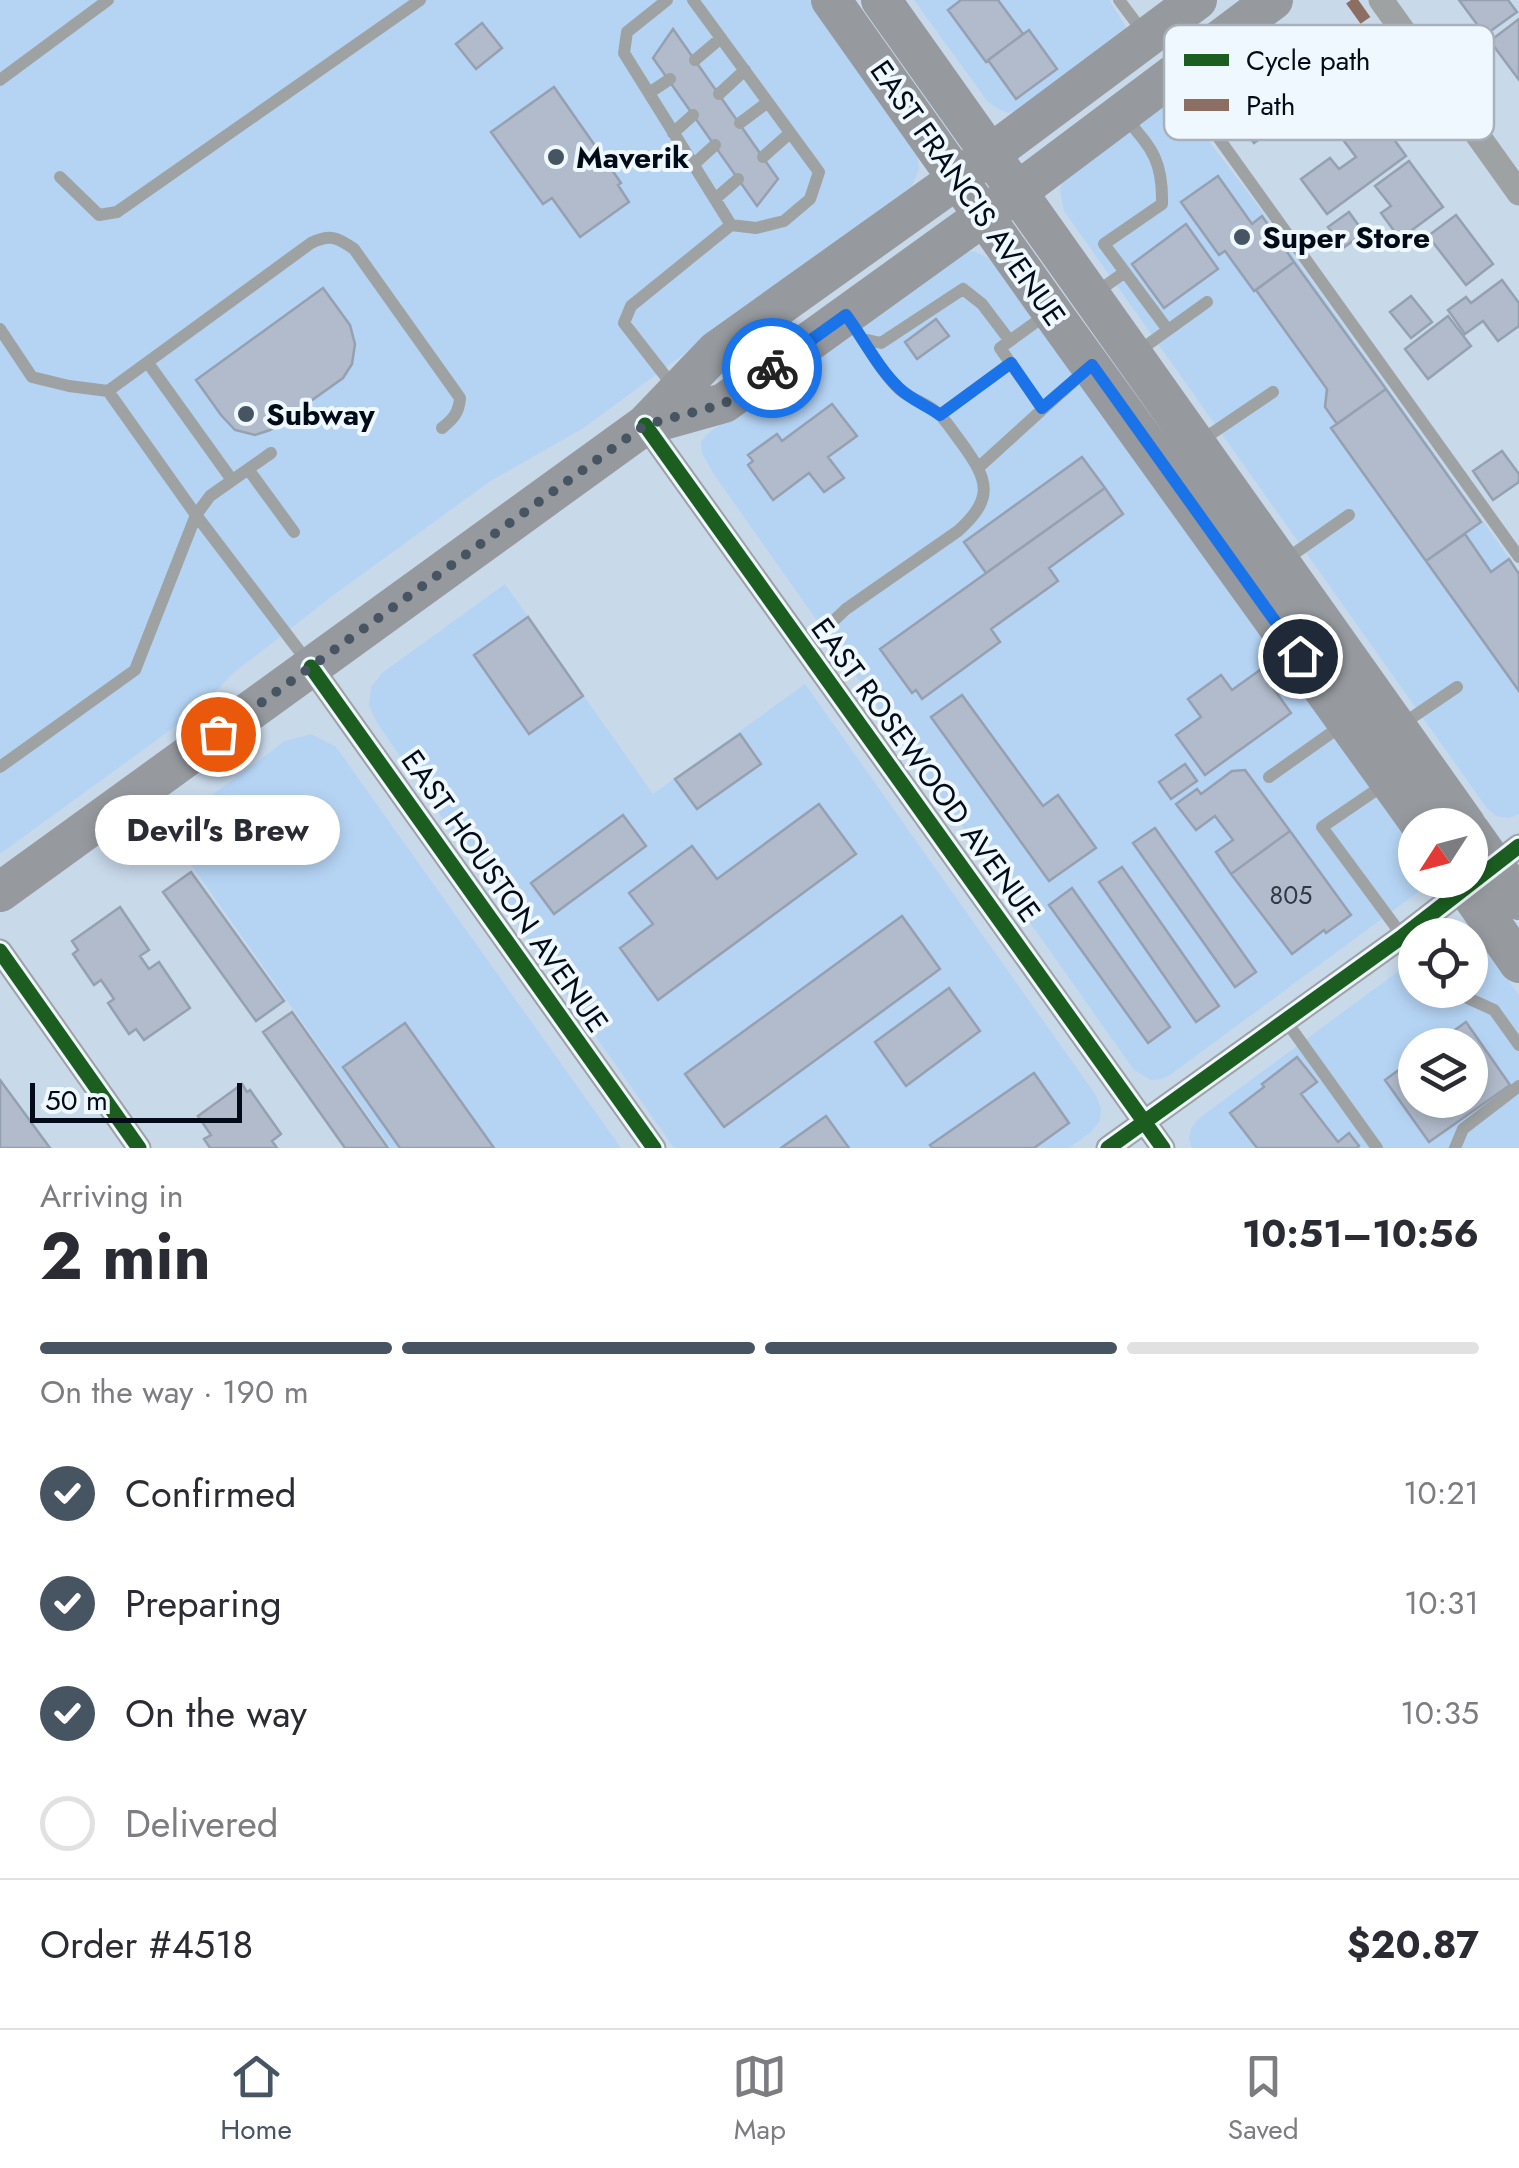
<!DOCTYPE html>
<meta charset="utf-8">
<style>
:root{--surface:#fff;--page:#f7f7f7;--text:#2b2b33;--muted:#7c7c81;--line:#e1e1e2;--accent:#475462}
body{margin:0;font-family:Jost,sans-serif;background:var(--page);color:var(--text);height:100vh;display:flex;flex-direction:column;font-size:38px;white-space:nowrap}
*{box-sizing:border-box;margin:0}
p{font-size:32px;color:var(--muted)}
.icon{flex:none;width:55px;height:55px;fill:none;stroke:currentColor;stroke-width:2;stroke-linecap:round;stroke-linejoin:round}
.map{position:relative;height:1148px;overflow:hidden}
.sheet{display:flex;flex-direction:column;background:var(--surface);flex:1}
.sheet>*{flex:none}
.needle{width:65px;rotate:234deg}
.buttons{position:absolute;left:1398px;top:808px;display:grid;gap:20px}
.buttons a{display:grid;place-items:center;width:90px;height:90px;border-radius:50%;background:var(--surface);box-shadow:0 5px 15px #0003;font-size:50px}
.scale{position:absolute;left:30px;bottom:25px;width:212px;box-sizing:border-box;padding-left:10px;border:5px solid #020c19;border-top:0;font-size:28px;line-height:35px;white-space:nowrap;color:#020c19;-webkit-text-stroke:8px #eff7ff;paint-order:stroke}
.pin{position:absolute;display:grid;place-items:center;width:85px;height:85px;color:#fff;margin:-42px;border:5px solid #fff;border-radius:50%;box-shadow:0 2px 10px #0007}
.courier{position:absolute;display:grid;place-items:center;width:100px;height:100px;margin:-50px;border:8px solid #1a73e8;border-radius:50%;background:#fff;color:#222;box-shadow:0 2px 12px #0007}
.bubble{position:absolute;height:70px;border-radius:35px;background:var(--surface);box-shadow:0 5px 15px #0003;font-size:32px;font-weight:700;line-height:70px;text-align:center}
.head em{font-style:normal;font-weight:700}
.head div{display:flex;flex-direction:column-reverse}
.head{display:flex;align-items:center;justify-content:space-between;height:170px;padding:0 40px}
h1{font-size:65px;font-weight:700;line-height:75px}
.bar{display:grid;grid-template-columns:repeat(4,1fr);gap:15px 10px;align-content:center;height:120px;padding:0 40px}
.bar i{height:12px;border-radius:8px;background:var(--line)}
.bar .current{background:var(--accent)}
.bar p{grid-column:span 4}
.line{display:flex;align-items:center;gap:25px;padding:0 40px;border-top:2px solid var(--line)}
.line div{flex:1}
ol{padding:0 40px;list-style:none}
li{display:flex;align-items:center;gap:30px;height:110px}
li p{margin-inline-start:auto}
li .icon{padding:10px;border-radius:50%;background:var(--accent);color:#fff;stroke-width:4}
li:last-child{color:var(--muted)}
li i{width:55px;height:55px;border:5px solid var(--line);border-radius:50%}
.dock{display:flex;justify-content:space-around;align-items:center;height:140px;border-top:2px solid var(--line);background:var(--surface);font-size:28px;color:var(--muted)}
.dock a{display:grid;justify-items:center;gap:5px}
.dock .current{color:var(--accent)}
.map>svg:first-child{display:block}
.built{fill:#b5d4f4;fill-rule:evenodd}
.building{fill:#b1bbcb;stroke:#95a0b0;stroke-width:2.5}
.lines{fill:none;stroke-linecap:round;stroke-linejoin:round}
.lane{stroke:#9fa2a3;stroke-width:12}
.street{stroke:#9fa2a3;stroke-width:25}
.primary{stroke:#969a9e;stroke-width:40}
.quiet{stroke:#8d6e63;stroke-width:12;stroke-dasharray:25 12;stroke-linecap:butt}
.cycleway-casing{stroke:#eff7ff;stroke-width:21}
.cycleway{stroke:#1b5e20;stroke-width:15}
.done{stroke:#475462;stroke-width:10;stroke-dasharray:0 18}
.route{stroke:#1a73e8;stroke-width:12}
.poi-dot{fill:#475462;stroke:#eff7ff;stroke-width:4}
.labels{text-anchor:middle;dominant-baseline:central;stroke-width:8;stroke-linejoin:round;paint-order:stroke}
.number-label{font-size:25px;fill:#2e3846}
.poi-label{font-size:30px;font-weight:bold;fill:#020c19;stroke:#eff7ff;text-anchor:start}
.street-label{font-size:30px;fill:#020c19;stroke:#eff7ff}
.key{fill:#eff7ff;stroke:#a8b0ba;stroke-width:2.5}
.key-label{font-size:28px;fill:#020c19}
</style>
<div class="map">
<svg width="1519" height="1148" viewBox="0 0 1519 1148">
<rect width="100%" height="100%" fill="#c8d9ea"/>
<path class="built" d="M0,0h812l105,152 2,17 -7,17 -327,241 -96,55 -162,118 -96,75 -29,32 -202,147z
M914,0h195l17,27 -1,5 -104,77 -13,4 -8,-3 -12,-8z
M1175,96l86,114 258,362v242l-10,4 -13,-2 -10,-9 -422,-596 -4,-20 3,-14z
M965,251l11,1 20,10 419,589v29h10l-8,13 -247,182 -9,4 -10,1 -17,-10 -421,-597 -11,-20 -1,-11 5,-7 242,-178z
M505,584l148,210 152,-110 290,410 6,14 -1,13 -9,11 -22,16h-395l-242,-345 -56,-82 -7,-16 2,-18 11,-14z
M311,734l25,13 285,401h-230l-225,-319 119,-88z
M1470,936l13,10 36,49v153h-327l-3,-9 2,-11 7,-9 217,-160v31h55zM1415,1045h55v55h-55z"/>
<path class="building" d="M961,0h37l25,34 -37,28 -38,-52z
M1459,0h49l9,12 -32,23z
M1519,19v61l-29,-39z
M482,23l20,25 -26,21 -20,-25z
M673,29l105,150 -21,27 -104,-148z
M1029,30l28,39 -41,30 -28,-39z
M554,87l67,96 -3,2 11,17 -49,35 -28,-39 -9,6 -52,-72z
M1263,99l18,25 -27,19 -18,-25z
M1375,113l31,43 -79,58 -26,-35 29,-21 9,11 17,-12 -15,-20z
M1409,161l34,46 -43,32 -19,-26 10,-7 -16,-20z
M1218,176l34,48 10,-8 32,46 -40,29 -29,-40 -6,4 -38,-53z
M1349,212l15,21 -21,15 -15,-21z
M1456,215l37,49 -27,21 -38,-49z
M1186,224l32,45 -54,39 -32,-44z
M1294,262l92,127 -49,35 -12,-17 2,-18 -71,-99z
M1502,280l17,23v23l-21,15 -15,-20 -18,13 -17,-24 18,-13 5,6z
M323,288l27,37 5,19 -3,20 -9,14 -73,52 -15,5 -20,-5 -14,-15 -25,-35z
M1411,296l21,26 -21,16 -21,-26z
M1448,316l23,30 -43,33 -23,-30z
M936,319l13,17 -32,23 -12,-17z
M1386,389l95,133 -55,39 -95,-133z
M832,404l25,32 -29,21 16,21 -20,14 -15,-19 -36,27 -25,-35 5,-4 -5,-6 29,-21 5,7z
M1502,451l17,23v8l-26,18 -20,-29z
M1082,457l23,31 -119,85 -22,-31z
M1105,488l18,26 -74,54 9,13 -67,48 9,13 -78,57 -6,-9 -4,3 -32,-44z
M1465,534l26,38 18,-13 10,15v117l-93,-130z
M528,617l55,79 -54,38 -55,-79z
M1260,670l31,43 -86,62 -29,-40 25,-18 -13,-18 33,-24 11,15z
M962,695l81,111 15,-11 38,53 -47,33 -118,-164z
M740,734l21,30 -64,45 -22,-30z
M1185,764l12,17 -26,18 -12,-17z
M1245,770l45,61 -59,43 -15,-22 17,-12 -18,-24 -19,14 -20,-26 21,-15 4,5 31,-23z
M819,804l37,50 -198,146 -38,-52 33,-24 -24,-31 63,-47 25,33z
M285,806l9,13 -45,32 -16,-23 13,-9 7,10z
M623,815l23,31 -92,68 -23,-31z
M1155,828l101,144 -21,15 -102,-144z
M1290,831l61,84 -25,18 -2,-3 -32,24 -61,-80z
M1122,867l97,139 -23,16 -97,-140z
M191,872l93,129 -28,20 -93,-129z
M1072,888l98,139 -22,16 -99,-138z
M120,907l29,43 -9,6 9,13 10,-7 31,46 -46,32 -8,-11 -7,5 -21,-31 6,-4 -13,-19 -7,5 -21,-31 5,-4 -6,-9z
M902,916l38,53 -216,158 -39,-53z
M949,988l31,43 -74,55 -31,-44z
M292,1012l96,136h-43l-82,-116z
M1466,1022l44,63 -81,57 -44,-62 30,-22v42h55v-55h-36z
M405,1023l89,125h-94l-57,-81z
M1297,1057l20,25 -16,12 37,48 11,-9 10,13 -2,2h-100l-27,-35 34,-26 -2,-3z
M1034,1073l35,50 -35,25h-102l-2,-3z
M0,1080l50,68h-50z
M242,1084l5,8 3,-2 31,44 -9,7 5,7h-67l-6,-9 7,-4 -13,-19z
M826,1116l23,32h-68z"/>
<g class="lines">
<path class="lane" d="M667,0l-40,32 -3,21 107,172 -100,81 -7,17 49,63
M693,0l126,172 -9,27 -26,22 -28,7 -25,-3
M1119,0l24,32
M695,60l26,-22
M0,80l108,-80
M1177,80l342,477
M649,93l21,-14
M719,94l26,-24
M1124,116c27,32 39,43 38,88l-58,40 64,86
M740,123l28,-21
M673,133l20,-18
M763,157l27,-24
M693,165l22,-20
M60,177l39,38 18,-3 303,-212
M715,199l23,-20
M1094,294l31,-22
M0,329l32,48 37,9 39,5 88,124 111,146
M863,339l18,4 82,-54 19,15 28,37
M1136,353l71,-51
M148,363l84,117
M108,391l203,-148c19,-9 26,-6 43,6l106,149c-1,15 -7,21 -18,30
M1042,408l-42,-60 47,-34
M940,415l71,-52
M1202,440l71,-48
M979,467l109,-99
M248,469l46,63
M1285,560l64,-45
M802,643l24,-15 20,-19 112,-78c36,-32 31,-50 5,-86 -8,-10 -15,-22 -24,-31 -11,-11 -27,-14 -39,-24 -20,-19 -34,-47 -50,-69
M1401,725l56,-38
M0,767l135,-97 61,-155 14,-19 61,-43
M1269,777l72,-51
M1385,784l-63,43 93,126
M1450,990l44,20 25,35
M1286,1021l91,127
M1455,1148l8,-19 56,-43"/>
<path class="street" d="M1381,0l138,193
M645,425l518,723
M311,667l343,481
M0,951l139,197
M1108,1148l295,-212 116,-90"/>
<path class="primary" d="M831,0l220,311 370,514
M881,0l585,825
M649,424l75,-21 293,-211 256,-192
M1470,831l49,69
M1461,880l58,83
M0,892l645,-467 71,-74 241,-172 240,-179"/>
<path class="quiet" d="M1351,0l56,79"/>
<defs>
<path id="cycleway" d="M645,425l518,723
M311,667l343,481
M0,951l139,197
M1108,1148l295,-212 116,-90"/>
</defs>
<use href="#cycleway" class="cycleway-casing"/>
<use href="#cycleway" class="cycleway"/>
</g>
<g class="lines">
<path class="done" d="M218,734l427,-309 79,-21 48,-36"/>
<path class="route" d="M772,368l74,-53c17,23 32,53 53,73 12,12 28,17 41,27l71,-52 31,45 50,-43 208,291"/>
</g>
<g class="poi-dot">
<circle cx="556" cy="157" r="10"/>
<circle cx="1242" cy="237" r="10"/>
<circle cx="246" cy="414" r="10"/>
</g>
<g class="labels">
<g class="number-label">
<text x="1291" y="895">805</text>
</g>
<g class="poi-label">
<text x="576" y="157">Maverik</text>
<text x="1262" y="237">Super Store</text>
<text x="266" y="414">Subway</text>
</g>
<g class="street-label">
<text transform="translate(968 193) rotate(55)">EAST FRANCIS AVENUE</text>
<text transform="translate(926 770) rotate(54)">EAST ROSEWOOD AVENUE</text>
<text transform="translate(505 891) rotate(55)">EAST HOUSTON AVENUE</text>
</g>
</g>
<rect x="1164" y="25" width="330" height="115" rx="15" class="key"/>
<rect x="1184" y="54" width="45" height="12" fill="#1b5e20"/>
<rect x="1184" y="99" width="45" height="12" fill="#8d6e63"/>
<g class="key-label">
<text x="1246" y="70">Cycle path</text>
<text x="1246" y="115">Path</text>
</g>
</svg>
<div class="buttons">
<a><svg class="needle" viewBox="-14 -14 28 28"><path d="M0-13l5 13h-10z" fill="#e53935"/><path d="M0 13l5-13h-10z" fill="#7c7c81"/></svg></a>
<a><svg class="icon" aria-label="locate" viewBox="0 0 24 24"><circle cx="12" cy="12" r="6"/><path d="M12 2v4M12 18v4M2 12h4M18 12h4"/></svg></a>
<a><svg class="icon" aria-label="layers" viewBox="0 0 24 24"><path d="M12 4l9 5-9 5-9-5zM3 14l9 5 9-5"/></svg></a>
</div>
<div class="scale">50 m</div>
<div class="pin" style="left:218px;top:734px;background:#ea580c"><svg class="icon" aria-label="bag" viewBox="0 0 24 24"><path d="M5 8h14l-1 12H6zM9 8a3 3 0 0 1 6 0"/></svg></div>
<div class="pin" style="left:1300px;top:656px;background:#1f2937"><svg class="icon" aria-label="home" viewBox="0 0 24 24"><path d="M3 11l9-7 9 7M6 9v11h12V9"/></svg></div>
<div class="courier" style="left:772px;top:368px"><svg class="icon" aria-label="bike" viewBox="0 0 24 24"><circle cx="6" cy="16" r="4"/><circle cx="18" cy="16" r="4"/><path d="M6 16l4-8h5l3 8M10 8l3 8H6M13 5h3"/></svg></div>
<div class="bubble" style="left:95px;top:795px;width:245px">Devil's Brew</div>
</div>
<section class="sheet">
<div class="head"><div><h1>2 min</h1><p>Arriving in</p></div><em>10:51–10:56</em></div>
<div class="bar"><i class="current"></i><i class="current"></i><i class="current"></i><i></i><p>On the way · 190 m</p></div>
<ol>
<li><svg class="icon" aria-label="check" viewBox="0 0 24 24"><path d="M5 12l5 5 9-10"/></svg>Confirmed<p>10:21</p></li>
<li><svg class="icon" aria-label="check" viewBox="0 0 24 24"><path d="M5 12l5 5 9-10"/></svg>Preparing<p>10:31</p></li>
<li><svg class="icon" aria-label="check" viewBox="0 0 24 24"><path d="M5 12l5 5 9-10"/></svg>On the way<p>10:35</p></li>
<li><i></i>Delivered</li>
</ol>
<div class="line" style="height:130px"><div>Order #4518</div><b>$20.87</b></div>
</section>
<nav class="dock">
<a class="current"><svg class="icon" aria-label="home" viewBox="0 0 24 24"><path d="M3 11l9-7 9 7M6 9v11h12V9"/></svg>Home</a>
<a><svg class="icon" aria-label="map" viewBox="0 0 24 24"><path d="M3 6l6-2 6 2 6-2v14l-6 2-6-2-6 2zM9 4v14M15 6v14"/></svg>Map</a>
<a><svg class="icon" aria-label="saved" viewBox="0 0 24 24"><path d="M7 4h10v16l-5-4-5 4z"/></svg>Saved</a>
</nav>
